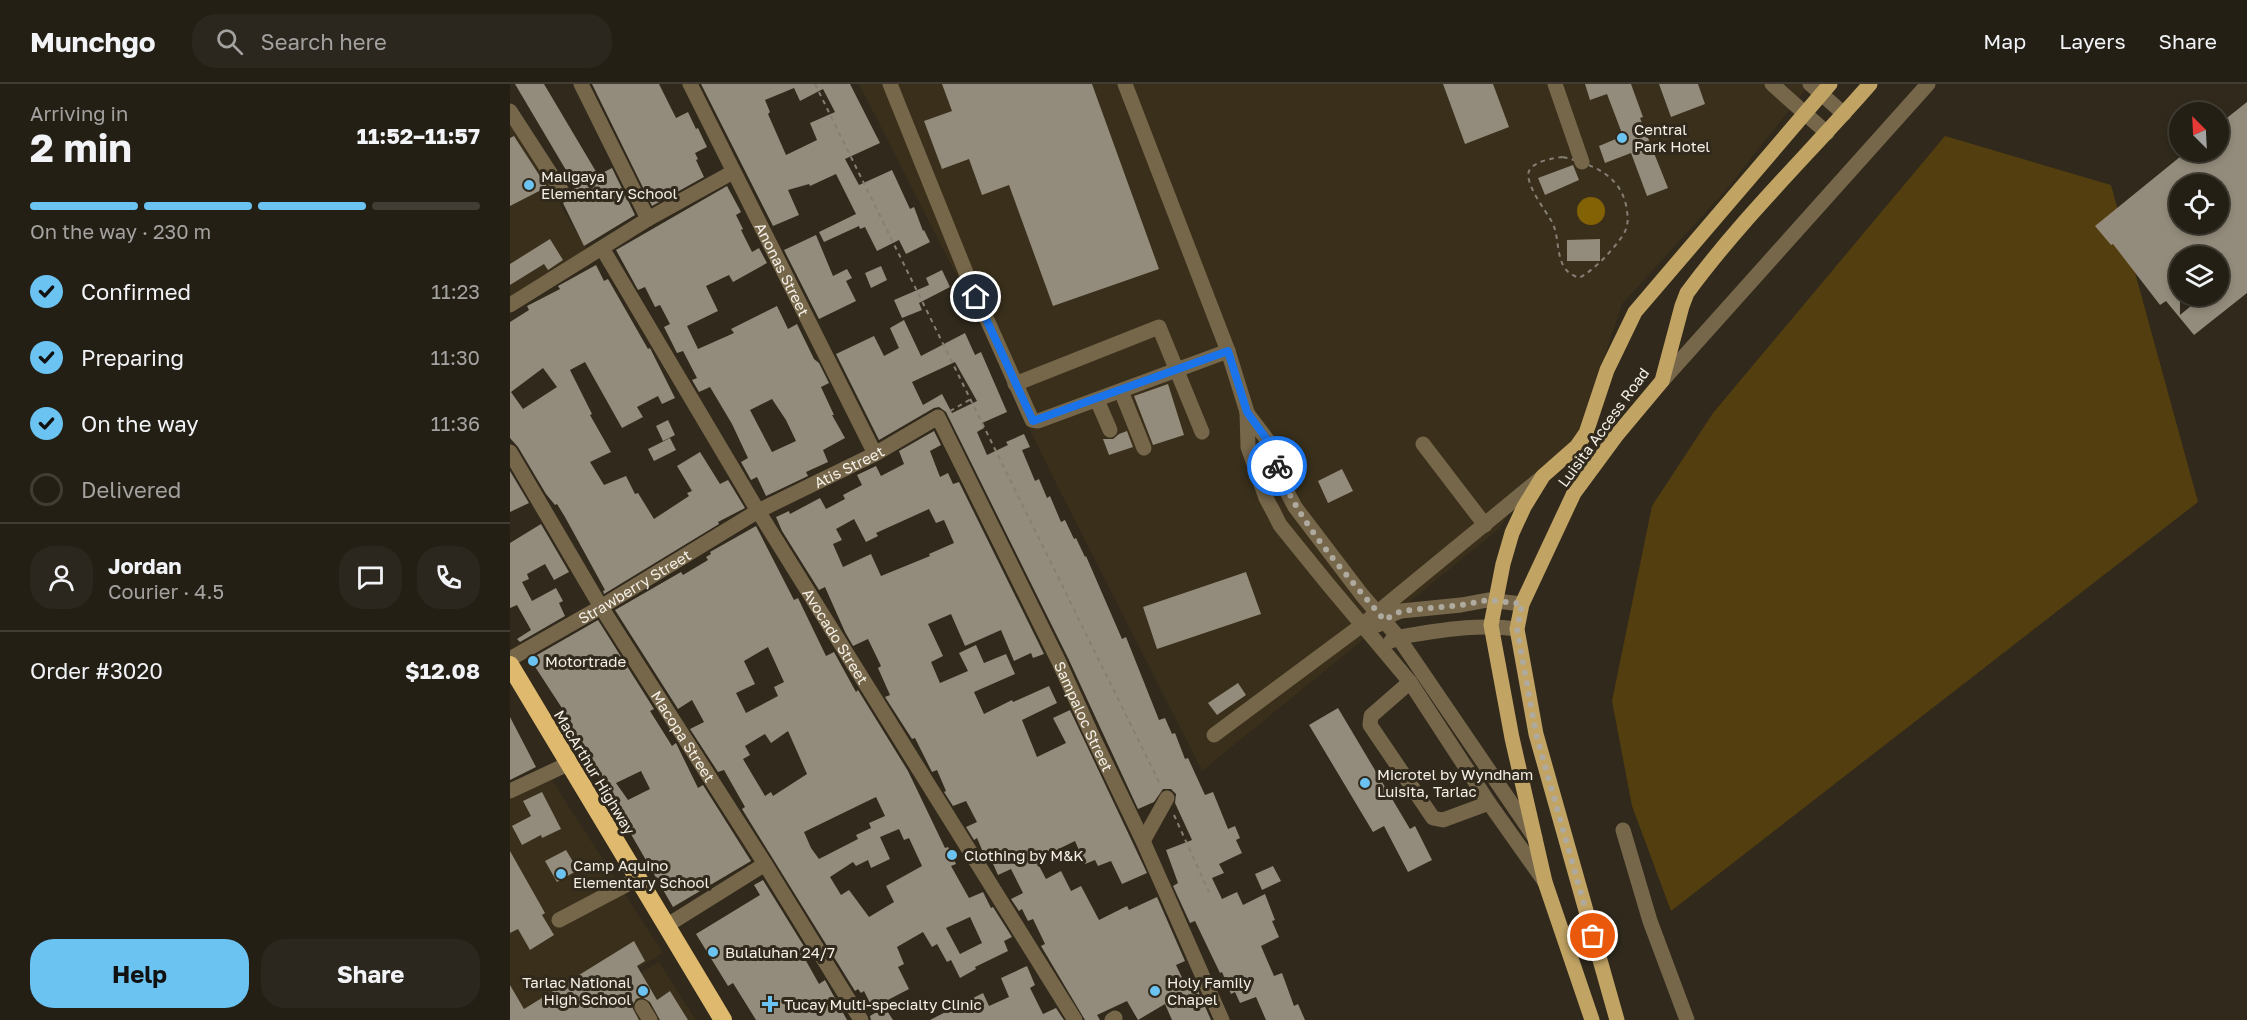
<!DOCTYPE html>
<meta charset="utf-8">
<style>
:root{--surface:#241f15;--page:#2c271e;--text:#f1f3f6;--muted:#a3a2a0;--line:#413d34;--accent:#6bc3f2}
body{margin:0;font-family:"Golos Text",sans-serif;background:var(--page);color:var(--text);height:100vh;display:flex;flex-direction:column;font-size:22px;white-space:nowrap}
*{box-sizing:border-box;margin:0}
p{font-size:20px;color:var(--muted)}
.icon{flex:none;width:33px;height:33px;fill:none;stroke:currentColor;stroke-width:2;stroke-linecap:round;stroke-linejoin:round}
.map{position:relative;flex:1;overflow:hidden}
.details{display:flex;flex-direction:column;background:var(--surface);width:510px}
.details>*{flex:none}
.needle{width:39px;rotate:336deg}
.controls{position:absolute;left:1659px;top:18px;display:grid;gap:12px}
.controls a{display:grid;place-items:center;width:60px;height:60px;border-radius:50%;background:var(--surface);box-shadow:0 3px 9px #0003,0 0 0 2px var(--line);font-size:30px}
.pin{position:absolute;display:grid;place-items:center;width:51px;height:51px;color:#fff;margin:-26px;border:3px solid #fff;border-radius:50%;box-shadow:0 2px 6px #0007}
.courier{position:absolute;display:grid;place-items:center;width:60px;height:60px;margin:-30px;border:4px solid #1a73e8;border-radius:50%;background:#fff;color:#222;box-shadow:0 2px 8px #0007}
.summary em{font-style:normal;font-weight:700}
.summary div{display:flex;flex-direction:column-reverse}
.summary{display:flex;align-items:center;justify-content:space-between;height:102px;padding:0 30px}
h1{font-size:39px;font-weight:700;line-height:45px}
.bar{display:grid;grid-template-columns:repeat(4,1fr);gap:9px 6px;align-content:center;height:72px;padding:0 30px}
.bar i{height:8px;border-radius:4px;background:var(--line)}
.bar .on{background:var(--accent)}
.bar p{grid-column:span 4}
.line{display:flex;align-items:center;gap:15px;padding:0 30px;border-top:2px solid var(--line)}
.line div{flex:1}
.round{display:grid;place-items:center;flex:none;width:63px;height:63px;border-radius:24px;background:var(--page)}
ol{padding:0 30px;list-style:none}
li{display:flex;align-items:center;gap:18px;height:66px}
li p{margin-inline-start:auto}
li .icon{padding:6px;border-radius:50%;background:var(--accent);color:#111;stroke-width:4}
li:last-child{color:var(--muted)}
li i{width:33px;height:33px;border:3px solid var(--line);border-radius:50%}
.action{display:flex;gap:12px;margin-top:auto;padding:12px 30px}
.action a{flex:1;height:69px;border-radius:24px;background:var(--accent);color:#111;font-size:24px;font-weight:700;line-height:69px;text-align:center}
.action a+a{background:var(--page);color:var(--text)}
header{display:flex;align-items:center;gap:36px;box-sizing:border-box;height:84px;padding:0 30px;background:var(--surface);border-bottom:2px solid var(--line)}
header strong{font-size:28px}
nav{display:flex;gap:33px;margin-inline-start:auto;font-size:21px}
.search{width:420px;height:54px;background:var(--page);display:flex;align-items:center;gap:15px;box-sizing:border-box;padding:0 21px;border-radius:24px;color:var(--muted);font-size:22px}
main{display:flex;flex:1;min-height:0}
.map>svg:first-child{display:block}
.built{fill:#392f1b}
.green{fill:#533e0f}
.water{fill:#836105}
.building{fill:#938b7b;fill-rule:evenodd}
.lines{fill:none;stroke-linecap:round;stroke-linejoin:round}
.path{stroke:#857f74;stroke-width:2;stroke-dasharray:4.5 4.5;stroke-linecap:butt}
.minor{stroke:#76674a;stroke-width:15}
.major{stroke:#c1a364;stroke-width:15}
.highway{stroke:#dfba6e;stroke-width:18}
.done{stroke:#afaa9f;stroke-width:6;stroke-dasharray:0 10.8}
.route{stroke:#1a73e8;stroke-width:8}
.poi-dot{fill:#6bc3f2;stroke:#30291c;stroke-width:2}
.labels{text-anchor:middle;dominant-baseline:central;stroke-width:6;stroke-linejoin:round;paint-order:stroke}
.poi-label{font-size:15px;fill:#f4efe6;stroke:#30291c;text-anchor:start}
.street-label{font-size:15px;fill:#f4efe6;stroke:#30291c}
</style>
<header>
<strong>Munchgo</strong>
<div class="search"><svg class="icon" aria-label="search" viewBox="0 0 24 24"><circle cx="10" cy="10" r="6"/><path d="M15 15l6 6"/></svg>Search here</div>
<nav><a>Map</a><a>Layers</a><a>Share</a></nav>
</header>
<main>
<section class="details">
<div class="summary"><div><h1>2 min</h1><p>Arriving in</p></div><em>11:52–11:57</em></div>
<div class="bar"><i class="on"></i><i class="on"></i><i class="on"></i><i></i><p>On the way · 230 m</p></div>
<ol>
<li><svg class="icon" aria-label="check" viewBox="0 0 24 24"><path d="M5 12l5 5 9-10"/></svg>Confirmed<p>11:23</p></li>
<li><svg class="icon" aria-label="check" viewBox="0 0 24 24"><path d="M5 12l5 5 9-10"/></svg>Preparing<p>11:30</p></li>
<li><svg class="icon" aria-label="check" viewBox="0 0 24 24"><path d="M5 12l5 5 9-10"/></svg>On the way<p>11:36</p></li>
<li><i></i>Delivered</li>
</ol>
<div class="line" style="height:108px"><a class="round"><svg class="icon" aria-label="person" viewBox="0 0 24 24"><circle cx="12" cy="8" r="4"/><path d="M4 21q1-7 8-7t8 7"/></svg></a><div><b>Jordan</b><p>Courier · 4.5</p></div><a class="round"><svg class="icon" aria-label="chat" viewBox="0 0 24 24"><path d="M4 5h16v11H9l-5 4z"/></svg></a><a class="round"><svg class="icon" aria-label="phone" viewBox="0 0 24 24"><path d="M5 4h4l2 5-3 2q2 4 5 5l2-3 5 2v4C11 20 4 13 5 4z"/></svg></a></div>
<div class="line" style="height:78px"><div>Order #3020</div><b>$12.08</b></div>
<div class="action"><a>Help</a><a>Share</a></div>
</section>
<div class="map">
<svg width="1737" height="936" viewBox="0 0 1737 936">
<rect width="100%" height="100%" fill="#30291c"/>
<path class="built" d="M349,0h951l-84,106 -104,114 -43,130 -51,50 -29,45 -297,242 -146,-288 -47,-96 -18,-44z
M0,35l78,133 -78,50z
M40,693l113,176 -113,67h-40v-224z
M149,878l37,58h-140z"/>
<path class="green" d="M1435,52l166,49 87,317 -527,409 -39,-105 -20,-105 40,-195 61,-93z"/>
<path class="water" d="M1067 127a14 14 0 1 1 28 0a14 14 0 1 1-28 0Z"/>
<path class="building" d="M5,0h29l54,91 14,-7 23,47 -51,31 -21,-43 8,-5 1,-9 4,-2z
M82,0h67l17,34 12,-6 8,17 2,-1 9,19 -12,6 3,6 -2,1 8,17 -52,29z
M191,0h149l30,59 -35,16 14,26 33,-15 18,39 4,-2 9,24 1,-1 6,12 -24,12 -7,-14 -22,11 -12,-24 -5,2 -1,-3 -35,16 -5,-10 37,-18 -20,-40 -26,12 -1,-2 -21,6 11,25 -26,11zM284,4l6,13 23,-12 12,23 -25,11 7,17 -31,15 -18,-41 2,-2 -5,-12z
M432,0h150l67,185 -106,37 -44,-121 -27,10 -13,-36 -27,10 -18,-48 28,-10z
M933,0h50l16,43 -44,17z
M1075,0h46l12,33 -3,1 28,70 -21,8 -16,-43 -26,10 -6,-17 24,-10 -16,-42 -17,6z
M1149,0h39l7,20 -34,13z
M1737,18v191l-53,42 -28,-34 -6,4 -47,-61 -2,1 -16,-19 91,-74h32v-27zM1670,100h38v40h-38zM1670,172h38v40h-15l-23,19z
M4,52l33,51 -37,19v-68z
M1063,81l6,15 -34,15 -7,-17z
M217,102l14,26 -5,3 7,14 -2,1 11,22 7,-4 8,15 -34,19 -4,-7 -23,11 12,25 -31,15 11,23 36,-16 -3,-4 46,-23 11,23 9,-5 17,35 5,4 10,20 -8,4 13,28h-2l13,23 -22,12 5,12 -22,10 2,4 -42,20 -9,-19 -6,3 -10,-18 7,-4 -16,-34 -22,-37 -11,5 -7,-12 5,-2 -14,-27 -6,2 -13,-26 6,-3 -10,-19 -5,2 -10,-20 -7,3 -22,-40zM262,315l14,21 10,21 -24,11 -22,-42z
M306,151l17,41 14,-7 5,9 -6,3 10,20 -37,18 -35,-69z
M40,155l13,21 -15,10 -4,-6 -34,21v-21z
M1090,155v22h-33v-21z
M86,181l8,16 4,-2 40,70 2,-1 25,50 -13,6 -4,-8 -21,11 6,10 -21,11 -37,-66 -15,8 22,44 -2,1 21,37 -21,10 14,23 22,-9 9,18 3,-1 16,26 35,-23 -2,-3 5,-2 -15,-25 23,-14 20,32 8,-4 17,28 -27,14 1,2 -115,70 -1,-3 2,-1 -40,-73 -8,-13 -2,1 -9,-11 -28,-47 -8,-9v-116l19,-12 -2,-4 33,-17 -2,-3zM33,284l14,19 -34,22 -12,-17z
M371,182l6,14 -16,8 -6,-15z
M432,186l8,17 -31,16 3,7 -20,8 -8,-18 35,-15 -3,-7z
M394,236l17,36 44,-23 10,22 6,-3 26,60 -25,11 2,5 -7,4 10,23 21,-10 -2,-3 18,-8 6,13 -8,3 13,31 4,-2 8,19 3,-2 11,26 4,-2 9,19 2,-1 9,19 1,-1 36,83 4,-2 33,83 6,-2 7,16 3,-1 10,26 3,-1 17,37 8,-3 15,37 7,-3 5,12 -4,2 6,13 -23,11 5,9 -12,5 10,21 15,-7 6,13 22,-11 10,26 -3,1 7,16 -18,9 13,30 8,-3 12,33 4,-2 7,16h-39l-10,-23 -16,6 -5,-11 -4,2 -9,-22 -2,1 -25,-52 -5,2 -17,-37 5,-3 -12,-33 26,-10 -17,-37 1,-9 -5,-5h-8l-9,13 -16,7 -70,-151 -122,-246 -7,-5 -5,1 -55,32 -43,-86 38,-18 10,20 15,-8 -9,-20zM445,278l22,39 -25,12 -10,-19 -19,11 -11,-23z
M658,300l16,51 -31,10 -19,-49z
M158,336l7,15 -12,6 -7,-15z
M424,347l7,14 -11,6 10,26 8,-4 5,11 6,-2 85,172 -11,4 -2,-5 -17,8 -13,-31 -36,16 -14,-32 -23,10 15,32 -12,6 9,21 28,-12 -9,-18 17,-8 8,18 22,-9 9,20 -41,18 10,22 28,-14 1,2 36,-16 8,17 -35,17 15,37 29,-14 -13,-25 17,-8 77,163 -25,11 -11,-23 -13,5 -3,-6 -10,4 -10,-23 -39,19 10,19 15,-8 10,20 10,-5 18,34 28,-14 2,4 28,-13 28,64 -9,4 12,25 8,-4 15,34h-39l-7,-16 -27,16 -11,-19 -30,14 3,5h-15l-41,-69 -3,-5 4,-2 -12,-25 -5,2 -6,-12 -3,2 -8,-12 12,-6 -12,-24 -13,6 -8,-18 -4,2 -9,-21 -3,2 -8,-13 11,-5 -11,-21 -13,5 -9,-14 2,-1 -9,-21 -5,2 -17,-34 -3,1 -27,-42 5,-2 -12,-27 3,-2 -13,-27 -15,7 -8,-14 -20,-45 -6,3 -37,-59 -6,-14 13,-6 1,3 30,-16 6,11 19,-10 -2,-4 19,-10 -5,-10 19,-9 5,10 23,-12 -5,-13zM419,425l7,14 8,-3 10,23 -25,11 1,2 -49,20 -10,-22 -28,13 -10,-23 9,-4 -6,-11 18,-10 12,23 12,-6 -2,-3z
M617,347l6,16 -24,8 -6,-16h10l6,-5z
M160,354l6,12 -22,11 -6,-12z
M832,385l11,22 -25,12 -10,-22z
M0,387l19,32 -19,9z
M31,440l28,48 -15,8 -9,-16 -18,10 2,5 -7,3 10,19 24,-13 7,13 -4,2 6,13 -45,26 -3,-3 14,-9 -14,-25 -7,3v-65z
M246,442l38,74 4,-2 28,58 8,-4 22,40 2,-2 50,81 37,77 3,-1 8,17 -5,2 18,32 14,-6 8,16 2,-1 19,30 -8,4 4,10 -33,16 1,2 -16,9 -9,-18 -4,2 -10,-18 -5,3 -9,-15 -26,15 7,17 -6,3 11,22 -27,14 11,17h-22l-1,-4 5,-3 -11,-22 -3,2 -3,-4 -3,2 -113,-182 3,-2 -21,-37 -6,2 -28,-43 14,-7 -12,-22 -14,9 -63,-99 66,-38 2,3 25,-15 -2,-3 5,-3 -1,-2zM258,563l16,35 -10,5 4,9 -32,17 -10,-20 19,-9 -11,-23zM278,647l19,43 -34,22 -2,-4 -6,4 -22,-37 7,-4 -5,-9 20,-12 6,9zM366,713l9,19 -16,7 2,5 -15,7 2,4 -39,20 -8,-11 -7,-16zM389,745l5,11 5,-2 13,28 -36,20 8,16 -25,15 -20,-27 -8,5 -11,-18 23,-15 3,4 12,-6 3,8 19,-9 -10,-22zM460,833l12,26 -22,11 -14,-26z
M736,488l15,42 -104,35 -14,-42z
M88,536l56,89 -4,2 22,35 4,-3 22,45 5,-3 48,76 -78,46 -45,-78 5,-3 -13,-20 -1,2 -13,-24 1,-3 -4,3 -33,-57 3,-2 -43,-66zM131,687l9,18 -22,11 -12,-17z
M728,599l8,12 -29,20 -9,-12z
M828,624l72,121 5,-3 17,34 -24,12 -24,-46 -11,6 -64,-107z
M0,633l26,50 -26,13z
M32,708l19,37 -19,9 -1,-3 -19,10 -10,-19 19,-10 -8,-15z
M56,766l12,20 -21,12 -12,-21z
M0,767l35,62 -3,2 12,20 -24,15 -12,-21 -8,4z
M763,782l8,15 -19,9 -7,-16z
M253,796l47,76 -5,3 14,25 6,-4 22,40h-91l-23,-37 -5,3 -32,-52 64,-39 -6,-10z
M124,857l11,20 -8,5 20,34 13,-9 18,29h-28l-10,-18 -8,-5 -6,2 -4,8 7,13h-129v-35l14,24z
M517,882l8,19 -5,3 13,26 13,-6 8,12h-134l53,-27 6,13 20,-9 -8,-19z"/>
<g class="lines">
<path class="path" d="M305,0l346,702
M1053,73c28,7 56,17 63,48 4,21 1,26 -12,42 -11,13 -21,23 -35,31 -7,-3 -11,-5 -15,-11 -8,-14 -5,-32 -12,-45 -6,-11 -28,-39 -23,-51 5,-10 24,-13 34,-14z
M440,327l21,-12
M664,731l35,77"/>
<g class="minor">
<path d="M71,0l67,135"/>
<path id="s1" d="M180,0l185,370"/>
<path d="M380,0l77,191 65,145 6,1 190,-70"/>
<path d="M615,0l103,267 19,61 1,35 18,51 8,15 6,12 47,58 83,99 79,121 56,79"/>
<path d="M1045,0l27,78"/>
<path d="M1262,0l55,49"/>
<path d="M1300,0l34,30"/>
<path d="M0,27l53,82"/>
<path id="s2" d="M92,164l156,263 317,509"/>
<path d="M0,221l138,-86 85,-47"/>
<path d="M1152,297l266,-297"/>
<path d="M505,300l144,-57 43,105"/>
<path d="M611,307l23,57"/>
<path d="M587,316l13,30"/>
<path d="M737,329l21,28 17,47 10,19 67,88 36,42 137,201"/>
<path d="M913,360l62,81"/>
<path id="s3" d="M0,368l91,155 164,257 96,156"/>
<path d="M868,541l15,-11 8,-3 60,-6 27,-5 34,4"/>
<path d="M881,557l7,-4c40,-6 79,-14 119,-8"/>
<path id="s4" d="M0,575l91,-52 157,-96 117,-57 63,-37 121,245 33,73 51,106 79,179"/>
<path d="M900,598l-39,34 -1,9 63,93 10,2 46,-17"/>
<path d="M704,651l148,-110 179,-147"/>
<path d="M0,707l60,-28"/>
<path d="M1113,746l27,91 37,99"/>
<path d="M633,757l24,-43"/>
<path d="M49,836l78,-41"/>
<path d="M156,842l99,-62"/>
<path d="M132,923l8,13"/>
<path d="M602,936l3,-2"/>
</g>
<path class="major" d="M1082,936l-47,-138 -33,-144 -21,-113 12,-61 9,-31 12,-26 19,-31 34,-30 9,-13 21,-63 28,-58 195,-228
M1107,936l-81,-286 -19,-105 5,-25 52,-111 42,-57 46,-55 20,-75 5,-13c55,-75 122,-139 183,-209"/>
<path class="highway" d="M0,581l213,355"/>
</g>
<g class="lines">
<path class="done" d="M767,382c22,59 68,106 107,154l17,-9 60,-6 27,-5 34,4 -5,25 19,105 57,202"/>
<path class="route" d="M466,213l57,124 195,-70 19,61 21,29 9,25"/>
</g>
<g class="poi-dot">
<circle cx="1112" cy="54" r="6"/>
<circle cx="19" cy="101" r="6"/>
<circle cx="23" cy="577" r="6"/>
<circle cx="855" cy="699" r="6"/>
<circle cx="442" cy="771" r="6"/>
<circle cx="51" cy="790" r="6"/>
<circle cx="203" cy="868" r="6"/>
<circle cx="133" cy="907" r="6"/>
<circle cx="645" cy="907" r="6"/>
<path d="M257 911h6v6h6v6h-6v6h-6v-6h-6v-6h6z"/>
</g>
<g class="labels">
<g class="poi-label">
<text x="1124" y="45">Central<tspan x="1124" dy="17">Park Hotel</tspan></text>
<text x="31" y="92">Maligaya<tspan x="31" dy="17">Elementary School</tspan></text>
<text x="35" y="577">Motortrade</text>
<text x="867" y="690">Microtel by Wyndham<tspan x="867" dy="17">Luisita, Tarlac</tspan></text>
<text x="454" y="771">Clothing by M&amp;K</text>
<text x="63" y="781">Camp Aquino<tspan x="63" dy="17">Elementary School</tspan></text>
<text x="215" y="868">Bulaluhan 24/7</text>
<text x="121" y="898" text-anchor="end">Tarlac National<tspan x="121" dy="17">High School</tspan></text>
<text x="657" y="898">Holy Family<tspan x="657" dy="17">Chapel</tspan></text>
<text x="274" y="920">Tucay Multi-specialty Clinic</text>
</g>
<g class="street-label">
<text stroke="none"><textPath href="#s1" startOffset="207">Anonas Street</textPath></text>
<text transform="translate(1093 343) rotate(-54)">Luisita Access Road</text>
<text stroke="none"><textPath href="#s4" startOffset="390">Atis Street</textPath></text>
<text stroke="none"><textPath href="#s4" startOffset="144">Strawberry Street</textPath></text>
<text stroke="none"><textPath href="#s2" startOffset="453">Avocado Street</textPath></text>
<text stroke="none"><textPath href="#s4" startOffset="825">Sampaloc Street</textPath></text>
<text stroke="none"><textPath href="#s3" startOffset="333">Macopa Street</textPath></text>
<text transform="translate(85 688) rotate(59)">MacArthur Highway</text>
</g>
</g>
</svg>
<div class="controls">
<a><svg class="needle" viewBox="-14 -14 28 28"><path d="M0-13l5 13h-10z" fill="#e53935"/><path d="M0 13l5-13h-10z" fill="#a3a2a0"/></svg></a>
<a><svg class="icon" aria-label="locate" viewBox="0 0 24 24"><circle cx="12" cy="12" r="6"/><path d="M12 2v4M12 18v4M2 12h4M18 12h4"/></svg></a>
<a><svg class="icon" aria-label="layers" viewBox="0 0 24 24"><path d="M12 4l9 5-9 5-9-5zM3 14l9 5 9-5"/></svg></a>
</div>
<div class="pin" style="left:1083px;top:852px;background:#ea580c"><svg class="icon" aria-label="bag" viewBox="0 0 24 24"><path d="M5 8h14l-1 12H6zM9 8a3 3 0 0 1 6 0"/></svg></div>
<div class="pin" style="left:466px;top:213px;background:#1f2937"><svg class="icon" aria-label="home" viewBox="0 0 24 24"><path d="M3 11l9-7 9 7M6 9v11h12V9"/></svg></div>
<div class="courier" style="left:767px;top:382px"><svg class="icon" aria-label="bike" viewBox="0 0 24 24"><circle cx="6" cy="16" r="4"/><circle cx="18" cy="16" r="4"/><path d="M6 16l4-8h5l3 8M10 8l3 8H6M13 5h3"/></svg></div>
</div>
</main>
